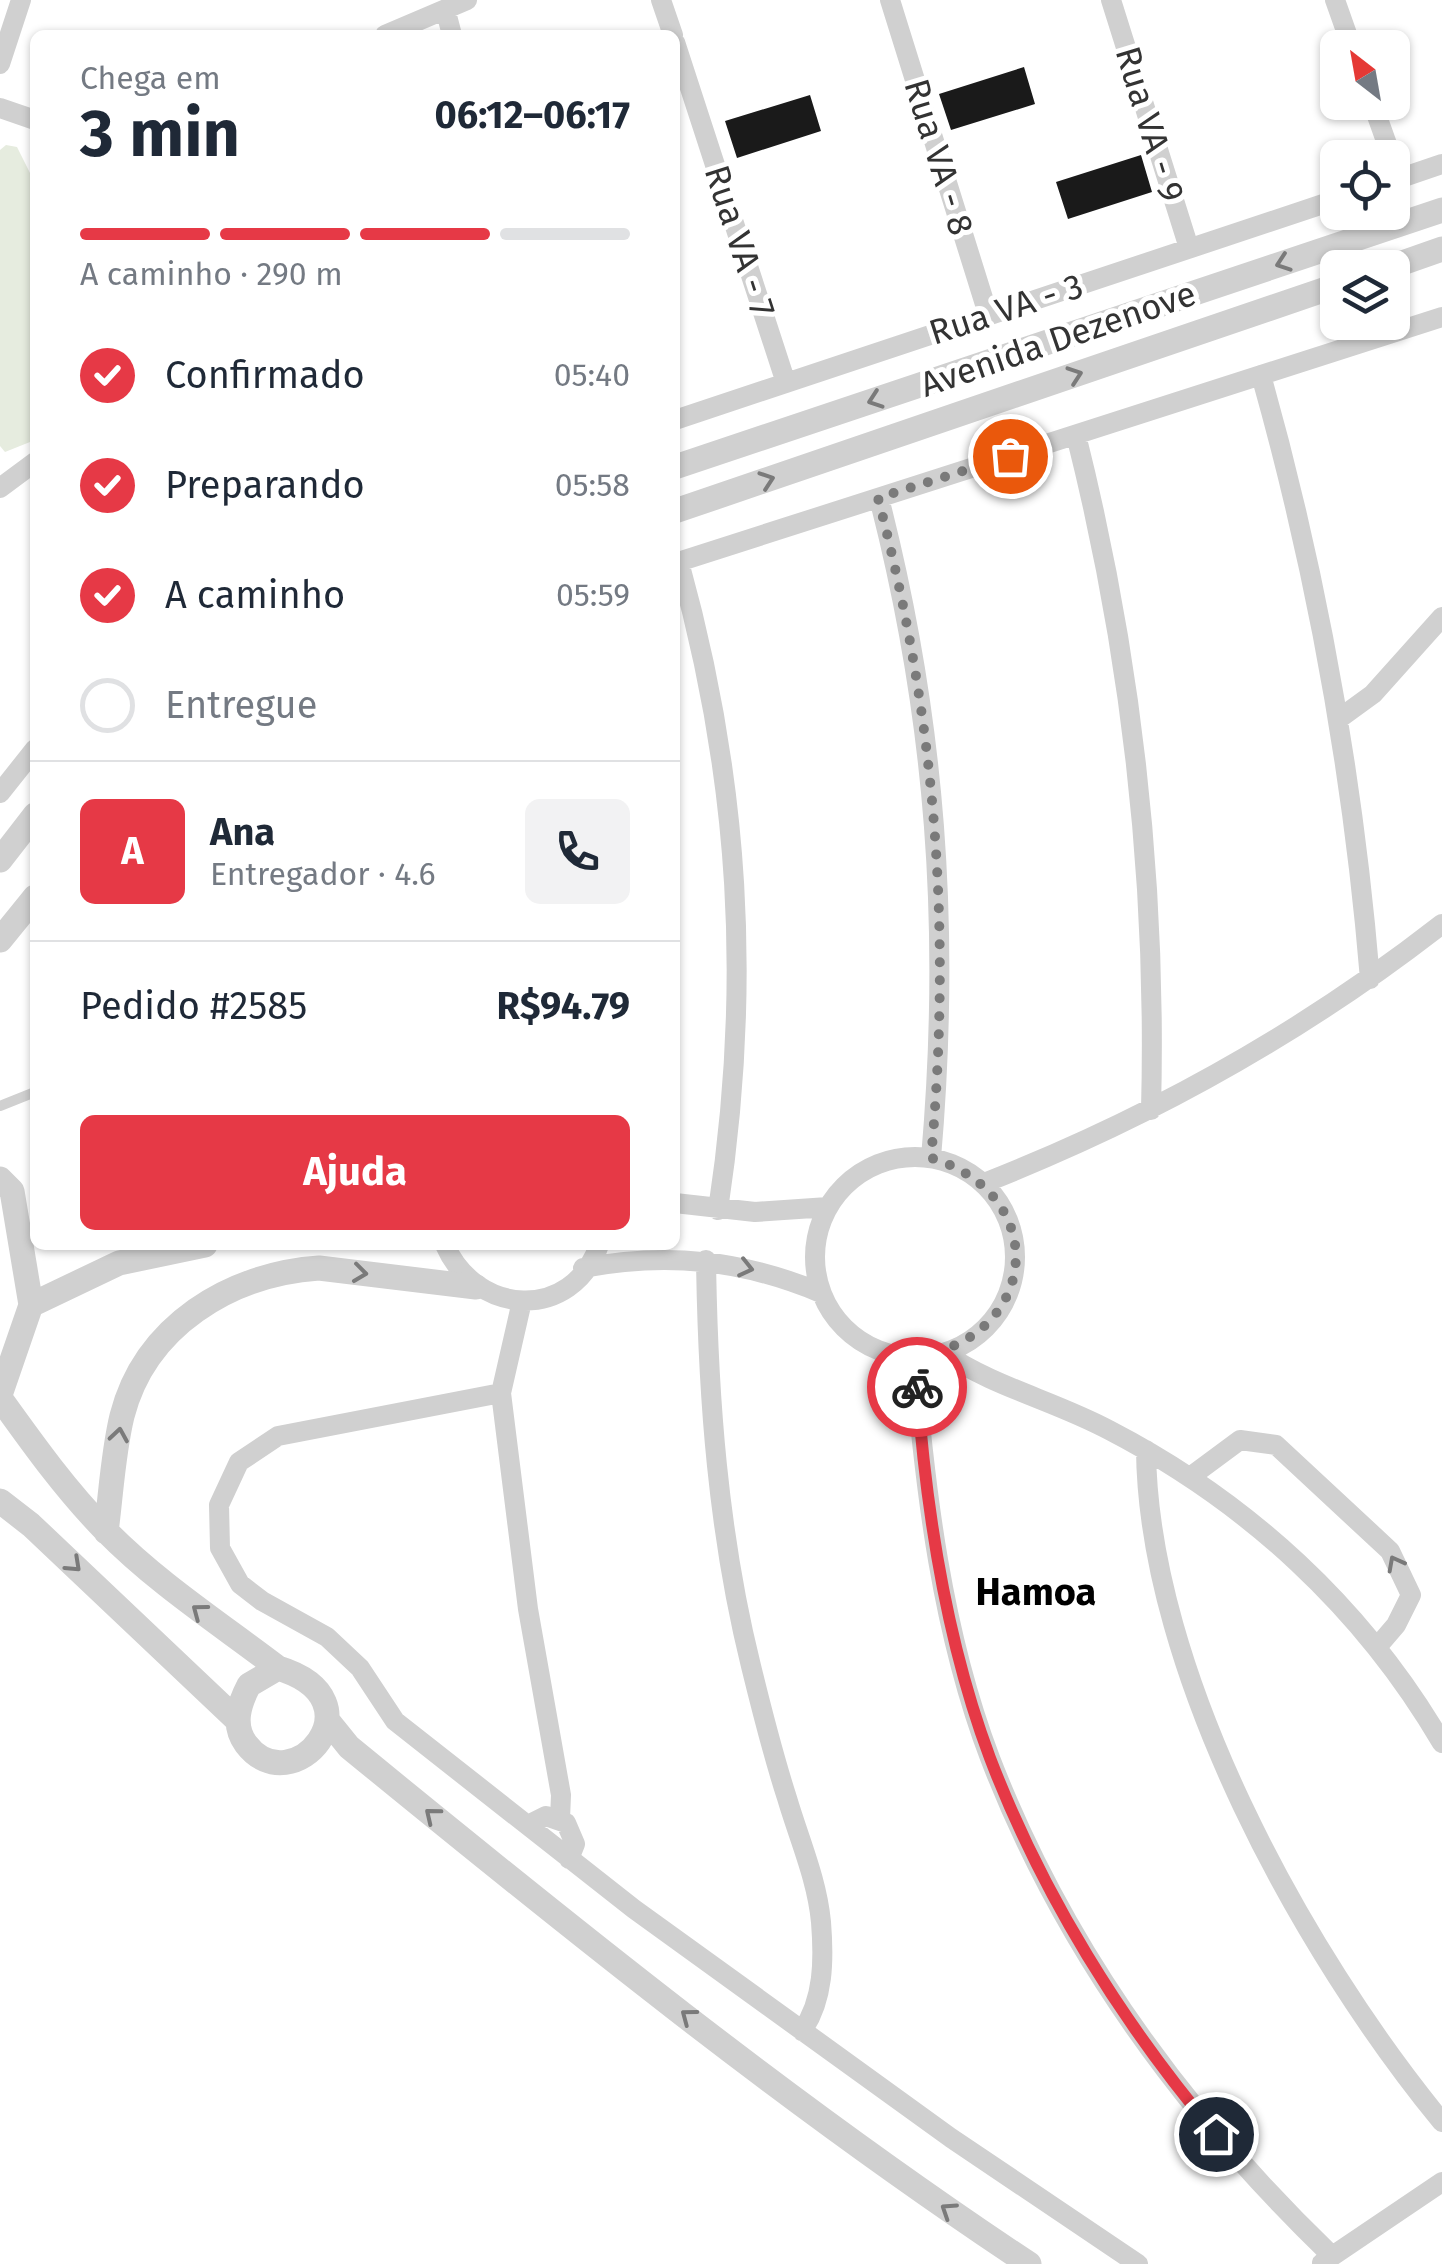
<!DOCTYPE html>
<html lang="pt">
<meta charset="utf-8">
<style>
:root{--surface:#fff;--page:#f2f2f3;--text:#1f2937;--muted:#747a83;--line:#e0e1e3;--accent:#e63946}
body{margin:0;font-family:"Fira Sans",sans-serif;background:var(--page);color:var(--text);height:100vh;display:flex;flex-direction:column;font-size:38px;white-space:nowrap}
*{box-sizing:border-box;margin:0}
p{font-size:32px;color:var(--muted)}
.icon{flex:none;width:55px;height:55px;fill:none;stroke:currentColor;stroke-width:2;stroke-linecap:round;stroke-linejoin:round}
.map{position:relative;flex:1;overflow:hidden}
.side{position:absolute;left:30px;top:30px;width:650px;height:1220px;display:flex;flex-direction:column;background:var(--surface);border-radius:15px;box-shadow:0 2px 8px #0004}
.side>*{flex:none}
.needle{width:65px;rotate:329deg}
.buttons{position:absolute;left:1320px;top:30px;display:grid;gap:20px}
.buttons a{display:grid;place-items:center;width:90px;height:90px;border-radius:15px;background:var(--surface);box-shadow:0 2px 8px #0004;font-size:50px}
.pin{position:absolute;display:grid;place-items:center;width:85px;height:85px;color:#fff;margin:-42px;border:5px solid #fff;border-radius:50%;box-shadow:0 2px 10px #0007}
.courier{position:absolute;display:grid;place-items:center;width:100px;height:100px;margin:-50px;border:8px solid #e63946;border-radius:50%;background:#fff;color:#222;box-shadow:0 2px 12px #0007}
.head em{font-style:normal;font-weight:700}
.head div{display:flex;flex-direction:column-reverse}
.head{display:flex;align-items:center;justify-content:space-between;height:170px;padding:0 50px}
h1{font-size:65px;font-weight:700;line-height:75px}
.bar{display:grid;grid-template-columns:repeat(4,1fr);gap:15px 10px;align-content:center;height:120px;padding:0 50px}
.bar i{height:12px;border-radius:8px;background:var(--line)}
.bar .on{background:var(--accent)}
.bar p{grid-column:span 4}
.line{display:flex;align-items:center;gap:25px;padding:0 50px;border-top:2px solid var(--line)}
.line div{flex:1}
.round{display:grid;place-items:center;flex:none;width:105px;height:105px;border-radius:15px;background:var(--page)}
ol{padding:0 50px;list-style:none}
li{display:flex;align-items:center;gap:30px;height:110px}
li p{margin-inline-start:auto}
li .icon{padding:10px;border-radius:50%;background:var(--accent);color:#fff;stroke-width:4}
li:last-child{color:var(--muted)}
li i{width:55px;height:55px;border:5px solid var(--line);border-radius:50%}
.primary-button{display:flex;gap:20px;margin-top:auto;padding:20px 50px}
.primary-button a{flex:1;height:115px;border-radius:15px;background:var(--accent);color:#fff;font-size:40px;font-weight:700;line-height:115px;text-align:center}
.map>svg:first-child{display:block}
.green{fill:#e6ecdf}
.building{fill:#1a1a1a}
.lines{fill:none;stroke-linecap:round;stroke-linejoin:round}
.service{stroke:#d0d0d0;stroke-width:10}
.minor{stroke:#d0d0d0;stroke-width:20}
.tertiary{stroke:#d0d0d0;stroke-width:25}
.oneway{stroke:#7a7a7a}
.done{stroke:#7a7a7a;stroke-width:10;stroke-dasharray:0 18}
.route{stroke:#e63946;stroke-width:12}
.labels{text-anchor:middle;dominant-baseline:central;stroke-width:10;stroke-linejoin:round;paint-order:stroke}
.street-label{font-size:35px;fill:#333;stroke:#fff}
.neighbourhood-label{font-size:38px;font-weight:bold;fill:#000;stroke:#fff}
</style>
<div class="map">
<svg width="1442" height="2264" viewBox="0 0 1442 2264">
<rect width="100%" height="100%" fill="#fff"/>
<path class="green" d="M6,145l11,2 18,36v257l-30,12 -5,-6v-296z"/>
<path class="building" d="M1024,67l11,37 -84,26 -12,-36z
M810,95l11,36 -84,27 -12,-37z
M1141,155l11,37 -84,27 -12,-37z"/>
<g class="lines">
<path class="service" d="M0,1106l35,-14"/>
<path class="minor" d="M661,0l12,35
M890,0l98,314
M1111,0l78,248
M1335,0l17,48
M446,12l6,23
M385,35l82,-35
M675,42l111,341
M0,64l21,-64
M1372,102l20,56
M0,108l35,12
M1392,181l50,-17
M1261,375c56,199 92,398 109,604
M675,420l663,-221
M1076,435c56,223 81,446 75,675
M0,488l35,-26
M879,498c57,222 72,431 52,660
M679,562c61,219 73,424 39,648
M675,563l767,-246
M1340,718l33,-24 69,-77
M0,793l35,-44
M815 1257a100 100 0 1 1 200 0a100 100 0 1 1-200 0Z
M984,1183c166,-65 317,-149 458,-259
M675,1203l80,9 73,-5
M445,1245c31,71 127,77 154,0
M706,1260c2,137 12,273 45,406 11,45 22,89 36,132 12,41 30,81 34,124 3,37 3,78 -19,109
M585,1271l-2,-3c84,-16 160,-8 238,25
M522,1301l-21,92 27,216 33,186 -1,24
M944,1353c50,34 111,48 165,77 139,72 254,178 333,313
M914,1357c11,134 28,275 76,401 73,190 195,356 340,496
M501,1393l-223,43 -39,26 -20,43 1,43 20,36 22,17 65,36 33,31 35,53 239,188 317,229 187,126
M1146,1450c2,222 157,503 296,672
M1190,1477l50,-37 36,5 114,106 21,44 -15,30 -18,21
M528,1825l18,-9 20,7 9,21 -6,15
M1322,2263l120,-81"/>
<path class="tertiary" d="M1388,268l54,-19
M675,467l767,-257
M675,511l663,-226
M0,860l35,-45
M0,940l35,-43
M0,1179l12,12 19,114 -31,90
M31,1305l88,-42 86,-18
M0,1398c33,46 65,91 105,132 52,53 114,93 173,138
M0,1501l31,24 207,196
M106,1532c5,-38 7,-79 16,-116 23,-90 108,-142 197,-148l157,19
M278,1668c106,32 14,137 -32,76 -14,-19 -7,-40 3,-59z
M328,1721l21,26c220,180 443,360 680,517"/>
</g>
<defs><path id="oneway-chevron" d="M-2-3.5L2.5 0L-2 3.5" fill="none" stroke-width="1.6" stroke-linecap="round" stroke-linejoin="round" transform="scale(2.5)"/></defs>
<g class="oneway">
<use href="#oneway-chevron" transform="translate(1283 263) rotate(161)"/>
<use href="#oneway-chevron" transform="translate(1075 375) rotate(-19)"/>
<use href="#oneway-chevron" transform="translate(875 400) rotate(161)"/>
<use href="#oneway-chevron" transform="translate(767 480) rotate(-19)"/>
<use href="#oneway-chevron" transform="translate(746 1268) rotate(13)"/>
<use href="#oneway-chevron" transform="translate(360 1273) rotate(7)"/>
<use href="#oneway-chevron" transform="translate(119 1435) rotate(-81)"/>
<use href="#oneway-chevron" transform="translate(1395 1563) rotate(-118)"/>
<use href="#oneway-chevron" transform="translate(74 1565) rotate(43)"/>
<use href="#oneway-chevron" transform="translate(199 1611) rotate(-143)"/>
<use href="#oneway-chevron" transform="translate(432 1815) rotate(-141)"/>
<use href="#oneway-chevron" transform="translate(688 2016) rotate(-143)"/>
<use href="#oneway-chevron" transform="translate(948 2210) rotate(-147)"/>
</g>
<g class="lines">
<path class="done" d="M917,1387l-3,-30c126,-18 139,-162 17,-199 21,-229 5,-438 -53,-660l132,-42"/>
<path class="route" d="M917,1387c9,123 29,254 73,371 52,136 132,265 226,376"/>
</g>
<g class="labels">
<g class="street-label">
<text transform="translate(1150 124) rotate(73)">Rua VA - 9</text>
<text transform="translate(939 157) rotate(73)">Rua VA - 8</text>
<text transform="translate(740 241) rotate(72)">Rua VA - 7</text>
<text transform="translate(1006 309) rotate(-18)">Rua VA - 3</text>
<text transform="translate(1058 339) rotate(-19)">Avenida Dezenove</text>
</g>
<g class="neighbourhood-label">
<text x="1036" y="1592">Hamoa</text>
</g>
</g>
</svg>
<div class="buttons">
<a><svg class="needle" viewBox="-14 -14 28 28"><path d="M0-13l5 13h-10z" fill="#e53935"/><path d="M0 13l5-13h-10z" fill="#747a83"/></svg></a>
<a><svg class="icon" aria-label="locate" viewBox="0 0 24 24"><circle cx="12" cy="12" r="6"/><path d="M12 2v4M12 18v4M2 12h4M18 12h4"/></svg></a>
<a><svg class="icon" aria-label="layers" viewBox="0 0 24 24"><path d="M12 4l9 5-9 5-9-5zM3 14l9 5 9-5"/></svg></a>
</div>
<div class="pin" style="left:1010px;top:456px;background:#ea580c"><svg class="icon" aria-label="bag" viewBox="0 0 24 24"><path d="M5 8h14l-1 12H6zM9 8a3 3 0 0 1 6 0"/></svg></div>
<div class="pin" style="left:1216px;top:2134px;background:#1f2937"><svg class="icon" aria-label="home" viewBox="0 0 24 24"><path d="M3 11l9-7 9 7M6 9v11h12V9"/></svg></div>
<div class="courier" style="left:917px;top:1387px"><svg class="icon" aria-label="bike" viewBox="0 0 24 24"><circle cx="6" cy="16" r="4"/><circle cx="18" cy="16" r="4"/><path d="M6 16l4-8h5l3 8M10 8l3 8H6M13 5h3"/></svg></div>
<section class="side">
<div class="head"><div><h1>3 min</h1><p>Chega em</p></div><em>06:12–06:17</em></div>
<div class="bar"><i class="on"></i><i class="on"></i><i class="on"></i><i></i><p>A caminho · 290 m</p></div>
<ol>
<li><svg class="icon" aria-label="check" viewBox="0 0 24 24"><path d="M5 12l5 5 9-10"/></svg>Confirmado<p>05:40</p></li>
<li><svg class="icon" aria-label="check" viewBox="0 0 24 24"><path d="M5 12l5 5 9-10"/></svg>Preparando<p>05:58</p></li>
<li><svg class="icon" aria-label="check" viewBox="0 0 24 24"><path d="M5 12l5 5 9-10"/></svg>A caminho<p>05:59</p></li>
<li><i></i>Entregue</li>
</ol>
<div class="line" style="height:180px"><b class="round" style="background:var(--accent);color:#fff">A</b><div><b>Ana</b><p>Entregador · 4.6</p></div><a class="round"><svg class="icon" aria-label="phone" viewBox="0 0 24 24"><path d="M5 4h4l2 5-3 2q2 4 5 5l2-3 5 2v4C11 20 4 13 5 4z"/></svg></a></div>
<div class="line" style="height:130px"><div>Pedido #2585</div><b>R$94.79</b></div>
<div class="primary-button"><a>Ajuda</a></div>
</section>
</div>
